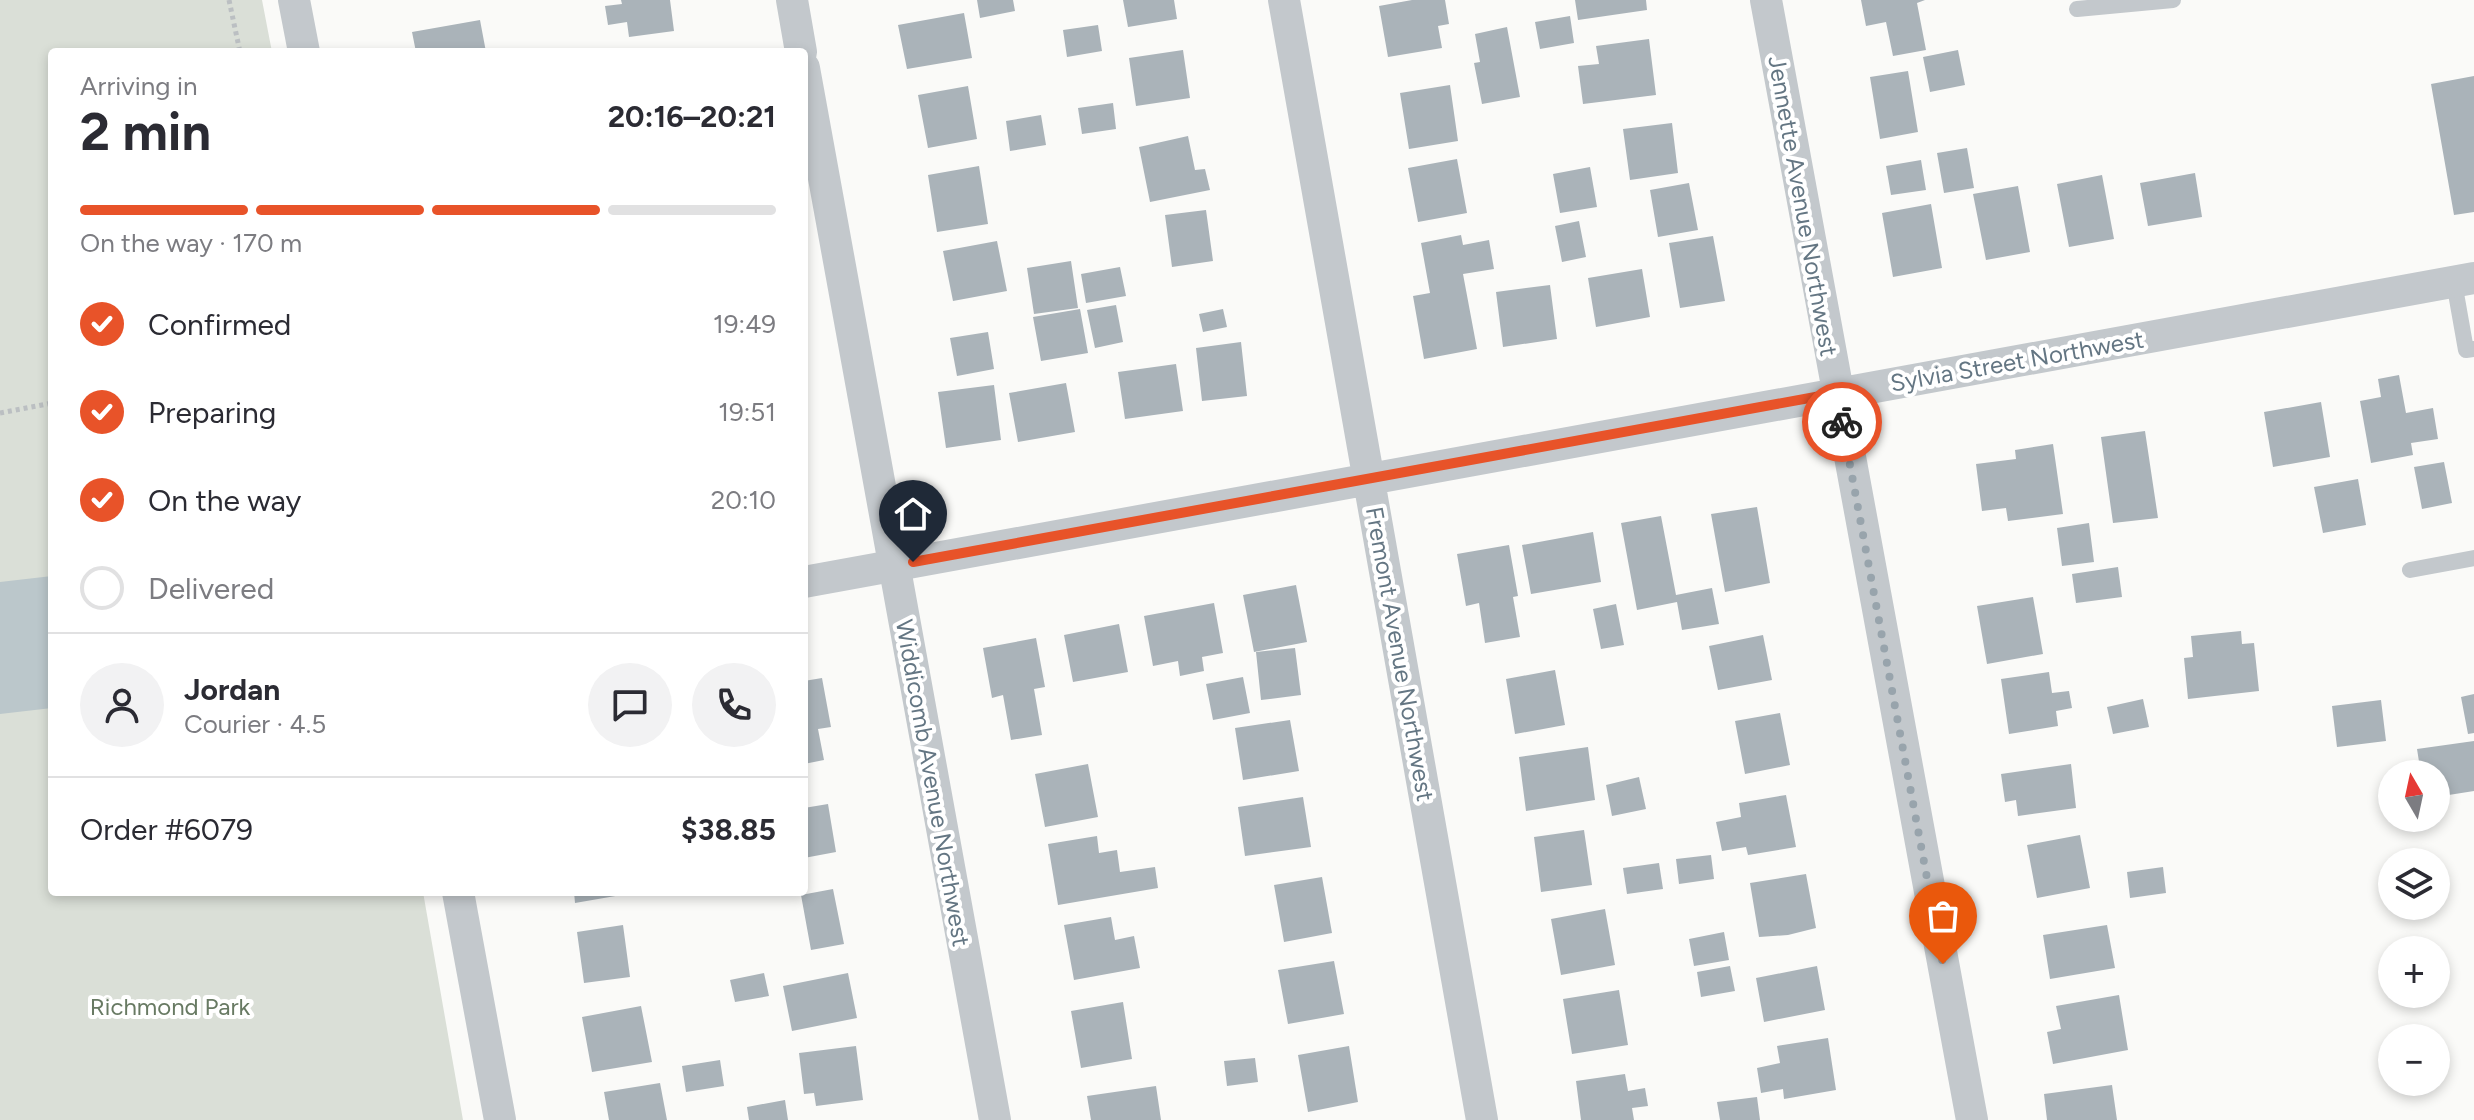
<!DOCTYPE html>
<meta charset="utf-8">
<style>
:root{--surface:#fff;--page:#f2f2f3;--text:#2b2b33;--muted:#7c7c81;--line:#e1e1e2;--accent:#e85329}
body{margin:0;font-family:Figtree,sans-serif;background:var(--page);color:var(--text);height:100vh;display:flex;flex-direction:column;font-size:30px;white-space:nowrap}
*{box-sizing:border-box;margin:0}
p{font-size:26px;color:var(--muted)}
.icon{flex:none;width:44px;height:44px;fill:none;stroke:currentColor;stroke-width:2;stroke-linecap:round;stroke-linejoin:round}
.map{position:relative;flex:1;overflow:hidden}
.details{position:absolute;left:48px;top:48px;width:760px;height:848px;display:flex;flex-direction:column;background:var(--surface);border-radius:8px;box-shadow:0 4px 12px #0003}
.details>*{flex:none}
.needle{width:52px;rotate:351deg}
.fabs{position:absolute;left:2378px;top:760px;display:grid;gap:16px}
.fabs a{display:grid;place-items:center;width:72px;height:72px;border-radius:50%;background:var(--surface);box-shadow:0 4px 12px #0003;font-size:40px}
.pin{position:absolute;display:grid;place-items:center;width:68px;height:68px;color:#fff;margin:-82px -34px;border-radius:50% 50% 50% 0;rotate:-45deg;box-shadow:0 0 8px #0007}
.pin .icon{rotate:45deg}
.courier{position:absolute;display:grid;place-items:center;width:80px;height:80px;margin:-40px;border:6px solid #e85329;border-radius:50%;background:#fff;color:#222;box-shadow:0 2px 10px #0007}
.headline em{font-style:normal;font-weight:700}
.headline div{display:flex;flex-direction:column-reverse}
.headline{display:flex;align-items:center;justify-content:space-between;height:136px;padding:0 32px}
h1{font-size:52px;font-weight:700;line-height:60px}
.bar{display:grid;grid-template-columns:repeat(4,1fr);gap:12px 8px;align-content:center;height:96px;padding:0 32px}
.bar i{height:10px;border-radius:6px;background:var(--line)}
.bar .current{background:var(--accent)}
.bar p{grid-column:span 4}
.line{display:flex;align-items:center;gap:20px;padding:0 32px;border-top:2px solid var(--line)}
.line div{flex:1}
.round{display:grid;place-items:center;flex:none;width:84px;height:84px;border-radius:42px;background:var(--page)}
ol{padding:0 32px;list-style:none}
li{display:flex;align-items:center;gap:24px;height:88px}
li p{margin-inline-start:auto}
li .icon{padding:8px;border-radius:50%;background:var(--accent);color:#fff;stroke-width:4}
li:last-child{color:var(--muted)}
li i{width:44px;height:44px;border:4px solid var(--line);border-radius:50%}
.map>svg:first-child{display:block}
.green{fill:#dadfd7}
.water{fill:#bbc7cb}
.building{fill:#aab3b9}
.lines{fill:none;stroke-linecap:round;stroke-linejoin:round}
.path{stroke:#bbbfc2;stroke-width:5;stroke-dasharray:4 4;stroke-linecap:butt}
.lane{stroke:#c3c8cc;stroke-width:16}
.street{stroke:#c3c8cc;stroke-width:32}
.done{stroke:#98a4ac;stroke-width:8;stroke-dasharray:0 14.4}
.route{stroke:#e85329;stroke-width:10}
.labels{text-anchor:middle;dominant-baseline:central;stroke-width:8;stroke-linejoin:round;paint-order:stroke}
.street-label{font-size:24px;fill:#647683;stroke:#fff}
.park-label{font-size:24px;fill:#687a63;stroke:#fff}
</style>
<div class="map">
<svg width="2474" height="1120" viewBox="0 0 2474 1120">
<rect width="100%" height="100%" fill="#fafaf8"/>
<path class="green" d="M0,0h262l10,52h-220v840h371l40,228h-463z"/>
<path class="water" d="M52,576v132l-52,6v-132z"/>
<path class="building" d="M621,0h49l4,31 -45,6 -2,-15 -19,3 -3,-19 17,-2z
M977,0h36l2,11 -35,7z
M1123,0h51l3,19 -49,8z
M1412,0h33l4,24 -11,2 4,22 -54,9 -9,-51z
M1575,0h71l1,10 -69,10z
M1861,0h64l-8,3 9,47 -33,6 -7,-34 -20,4z
M964,13l8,45 -65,11 -9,-44z
M1570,16l4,27 -34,6 -5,-27z
M480,20l6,32h-70l-4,-20z
M1098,25l4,26 -35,6 -4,-27z
M1507,27l13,70 -38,7 -8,-41 6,-1 -5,-28z
M1649,39l7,56 -73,9 -5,-38 21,-2 -3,-18z
M1183,50l7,48 -54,8 -7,-48z
M1958,50l7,35 -35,7 -7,-35z
M1908,71l10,61 -38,7 -10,-62z
M2474,76v136l-20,3 -23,-131z
M1450,85l8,56 -49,8 -9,-56z
M968,86l9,53 -49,9 -10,-53z
M1113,103l3,26 -34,5 -4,-26z
M1041,115l5,30 -36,6 -4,-30z
M1672,123l6,50 -48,7 -7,-51z
M1188,136l7,34 10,-1 5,21 -60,12 -11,-55z
M1967,148l7,40 -30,5 -7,-40z
M1457,159l10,54 -49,9 -10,-54z
M1921,160l5,30 -35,5 -5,-29z
M979,166l9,58 -51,8 -9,-57z
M1590,167l7,40 -37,6 -7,-39z
M2195,173l7,44 -54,9 -8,-43z
M2102,175l12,64 -45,8 -12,-63z
M1689,183l9,47 -40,7 -8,-47z
M2018,186l12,66 -44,8 -13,-66z
M1931,204l11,64 -49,9 -11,-64z
M1206,210l7,51 -41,6 -7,-52z
M1579,221l7,36 -24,5 -7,-36z
M1461,235l2,10 26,-5 5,29 -31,5 14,75 -53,10 -11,-63 17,-3 -9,-50z
M1713,236l12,65 -45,7 -11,-65z
M997,241l10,50 -54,10 -10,-50z
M1071,261l7,47 -44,6 -7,-46z
M1120,267l6,29 -40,7 -5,-29z
M1642,269l8,48 -54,10 -8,-49z
M1550,285l7,54 -54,8 -7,-55z
M1116,305l7,37 -28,6 -8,-38z
M1080,309l8,44 -47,8 -8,-44z
M1223,309l4,18 -24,5 -4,-18z
M988,332l6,37 -37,7 -7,-38z
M1241,342l6,54 -45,5 -6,-53z
M1176,364l7,47 -58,8 -7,-47z
M2399,375l7,38 27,-5 5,31 -27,4 2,12 -42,8 -11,-62 21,-4 -3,-18z
M1066,383l9,49 -57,10 -9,-49z
M994,385l7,55 -55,8 -8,-56z
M2321,402l9,55 -57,10 -9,-55z
M2145,431l13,87 -45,5 -12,-86z
M2053,444l10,70 -55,7 -2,-13 -24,3 -6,-47 40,-5 -1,-9z
M2444,462l8,41 -30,6 -8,-42z
M2358,479l8,46 -43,8 -9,-46z
M1757,507l13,76 -45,9 -14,-78z
M1661,516l15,79 36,-7 7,36 -37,6 -5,-28 -40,8 -16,-87z
M2089,523l5,39 -32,4 -5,-38z
M1593,532l8,50 -70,12 -9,-49z
M1509,545l9,51 -5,1 7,40 -35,6 -6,-40 -13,3 -9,-52z
M2118,567l4,30 -46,6 -4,-29z
M1296,585l11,57 -53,10 -11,-57z
M2033,597l10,57 -56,10 -10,-58z
M1214,603l9,50 -21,4 2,14 -24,5 -2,-15 -25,5 -9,-50z
M1616,604l8,41 -23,4 -8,-40z
M1119,624l9,48 -55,10 -9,-47z
M2241,631l1,13 12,-1 5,48 -71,8 -4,-41 9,-1 -2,-21z
M1763,635l9,45 -54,10 -9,-44z
M1036,638l9,49 -11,2 8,46 -31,5 -8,-45 -11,3 -9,-50z
M1295,648l6,47 -40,5 -5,-48z
M1555,670l10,55 -50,9 -9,-55z
M2049,672l3,21 17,-2 3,17 -16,3 2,15 -49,8 -8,-55z
M1243,677l7,36 -37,7 -7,-36z
M822,678l9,49 -13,2 6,31 -20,4v-83z
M2474,694v39l-6,1 -7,-37z
M2143,699l6,28 -36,7 -6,-27z
M2381,700l5,41 -49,6 -5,-41z
M1780,713l10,52 -45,9 -10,-53z
M1290,720l9,51 -56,9 -8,-52z
M2474,741v50l-38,6v-23h-15l-4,-25z
M1588,747l7,53 -69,11 -7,-54z
M1088,764l10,53 -53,10 -10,-53z
M2071,764l5,44 -58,8 -2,-16 -11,2 -4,-28z
M1639,777l7,32 -34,7 -6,-31z
M1786,795l10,52 -48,8 -2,-8 -24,4 -6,-29 25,-5 -2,-14z
M1303,797l8,50 -66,9 -7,-49z
M828,804l8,48 -32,6v-50z
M1584,830l8,55 -51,7 -7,-55z
M2080,835l10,53 -53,10 -10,-53z
M1097,836l2,17 18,-3 3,22 35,-5 3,21 -100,17 -10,-61z
M1711,855l3,24 -35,5 -3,-25z
M1659,863l4,26 -36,5 -4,-26z
M2163,867l3,26 -36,5 -3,-26z
M1806,874l10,54 -28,7 -29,2 -9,-54z
M1322,877l10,56 -48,9 -10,-57z
M833,889l11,55 -33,6 -10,-55z
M574,892h53v2l-52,9z
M1605,909l10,56 -54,10 -10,-56z
M1111,917l4,23 19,-4 6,32 -66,12 -10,-55z
M623,925l7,52 -46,6 -7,-51z
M2107,925l8,43 -65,11 -7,-44z
M1724,932l5,28 -35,6 -5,-27z
M1334,961l10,53 -56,10 -10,-54z
M1730,966l5,25 -34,6 -4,-25z
M1817,966l8,44 -61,12 -8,-44z
M764,973l5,23 -34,6 -5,-22z
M848,973l9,45 -65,13 -9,-45z
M1619,990l9,55 -56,9 -9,-55z
M2119,995l9,55 -75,14 -6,-32 14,-3 -5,-23z
M1123,1002l9,57 -51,9 -10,-57z
M641,1006l11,56 -60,10 -10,-55z
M1828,1038l8,52 -52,9 -1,-10 -22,4 -4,-25 23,-5 -3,-17z
M856,1046l7,54 -47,6 -2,-13 -10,1 -5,-41z
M1349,1046l9,56 -50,10 -10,-57z
M1255,1058l3,24 -31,4 -3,-25z
M720,1060l4,26 -38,6 -4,-26z
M1625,1074l3,17 17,-3 3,18 -16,2 2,12h-53l-5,-39z
M660,1083l7,37h-58l-5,-28z
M2112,1085l5,35h-70l-3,-26z
M1156,1086l5,34h-70l-4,-24z
M1757,1097l3,23h-40l-3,-18z
M785,1100l3,20h-39l-2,-13z"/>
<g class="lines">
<path class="path" d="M229,0l11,52
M0,413l52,-10"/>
<path class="lane" d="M2077,9l96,-9
M2454,282l12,68 8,-1
M2410,570l64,-12"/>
<path class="street" d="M294,0l10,52
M792,0l9,52
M1284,0l198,1120
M1766,0l206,1120
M804,68l191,1052
M804,582l1670,-304
M458,892l42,228"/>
</g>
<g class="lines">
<path class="done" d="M1842,422l101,542"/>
<path class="route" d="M913,562l924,-169 5,29"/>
</g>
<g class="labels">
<g class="street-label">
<text transform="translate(1803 206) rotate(80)">Jennette Avenue Northwest</text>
<text transform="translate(2017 361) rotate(-10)">Sylvia Street Northwest</text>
<text transform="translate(1400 654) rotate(80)">Fremont Avenue Northwest</text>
<text transform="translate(933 783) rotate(80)">Widdicomb Avenue Northwest</text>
</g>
<g class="park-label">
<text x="170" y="1006">Richmond Park</text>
</g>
</g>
</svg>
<div class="fabs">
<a><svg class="needle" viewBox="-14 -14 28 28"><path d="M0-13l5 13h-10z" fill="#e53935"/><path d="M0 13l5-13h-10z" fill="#7c7c81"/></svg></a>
<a><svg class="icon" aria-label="layers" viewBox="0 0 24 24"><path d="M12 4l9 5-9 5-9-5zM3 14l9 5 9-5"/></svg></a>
<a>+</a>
<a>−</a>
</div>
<div class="pin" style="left:1943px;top:964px;background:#ea580c"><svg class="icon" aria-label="bag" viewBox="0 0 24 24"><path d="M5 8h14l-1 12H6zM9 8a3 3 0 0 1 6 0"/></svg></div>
<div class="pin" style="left:913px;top:562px;background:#1f2937"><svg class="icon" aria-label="home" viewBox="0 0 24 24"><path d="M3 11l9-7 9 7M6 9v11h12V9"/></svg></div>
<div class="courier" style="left:1842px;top:422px"><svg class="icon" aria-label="bike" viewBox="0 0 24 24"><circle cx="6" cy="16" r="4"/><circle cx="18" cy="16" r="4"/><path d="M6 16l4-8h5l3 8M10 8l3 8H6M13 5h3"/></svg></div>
<section class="details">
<div class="headline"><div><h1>2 min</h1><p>Arriving in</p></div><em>20:16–20:21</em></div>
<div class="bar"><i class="current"></i><i class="current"></i><i class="current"></i><i></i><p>On the way · 170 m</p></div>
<ol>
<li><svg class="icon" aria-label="check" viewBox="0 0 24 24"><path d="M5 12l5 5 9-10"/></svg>Confirmed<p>19:49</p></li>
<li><svg class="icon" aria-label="check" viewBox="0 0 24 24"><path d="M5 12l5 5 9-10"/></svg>Preparing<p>19:51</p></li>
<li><svg class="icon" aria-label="check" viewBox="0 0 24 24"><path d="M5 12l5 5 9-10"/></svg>On the way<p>20:10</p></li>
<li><i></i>Delivered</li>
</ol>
<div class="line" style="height:144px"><a class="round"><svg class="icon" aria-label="person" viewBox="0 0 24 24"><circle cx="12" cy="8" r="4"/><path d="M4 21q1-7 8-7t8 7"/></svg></a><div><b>Jordan</b><p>Courier · 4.5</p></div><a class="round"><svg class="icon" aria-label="chat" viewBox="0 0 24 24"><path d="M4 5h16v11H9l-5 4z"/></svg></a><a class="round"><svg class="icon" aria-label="phone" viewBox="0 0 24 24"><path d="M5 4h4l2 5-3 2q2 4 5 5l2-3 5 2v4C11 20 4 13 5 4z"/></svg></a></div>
<div class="line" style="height:104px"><div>Order #6079</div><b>$38.85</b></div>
</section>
</div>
